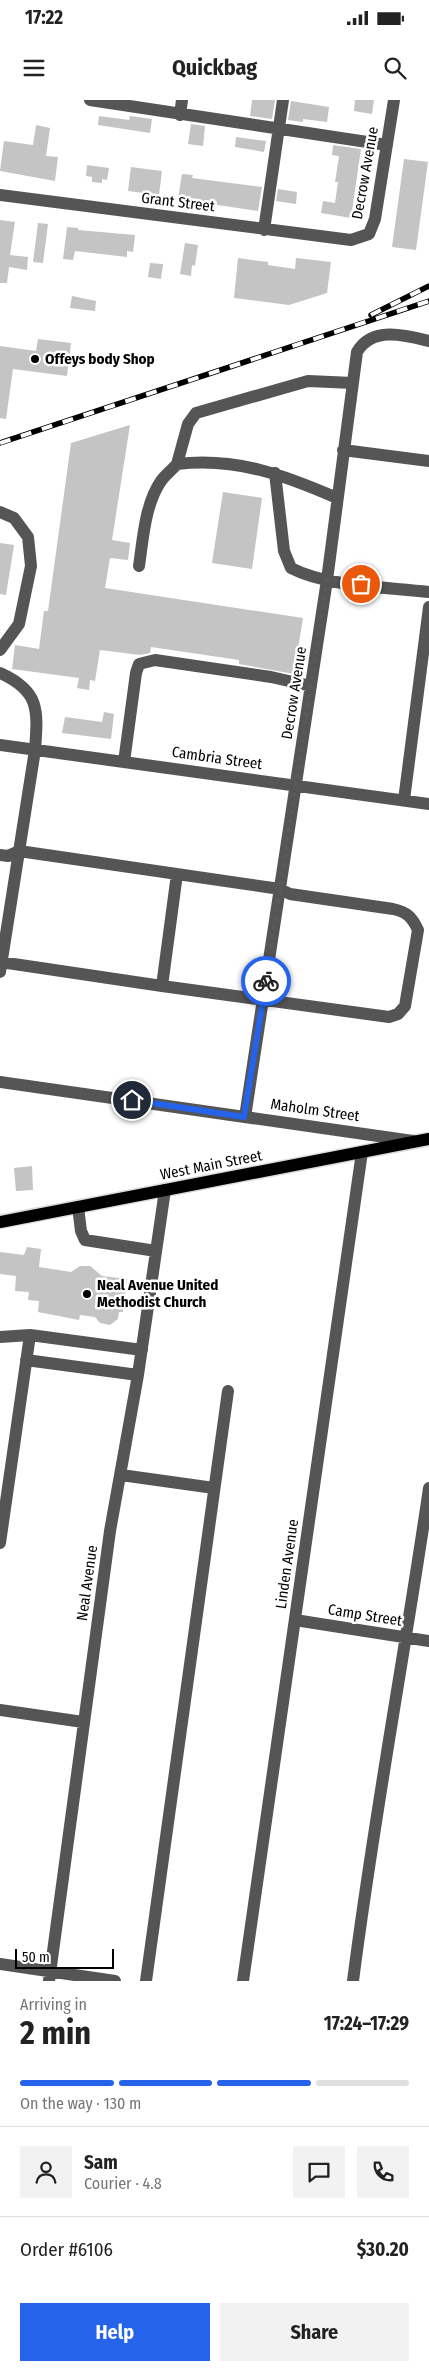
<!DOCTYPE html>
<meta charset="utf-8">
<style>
:root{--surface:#fff;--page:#f2f2f2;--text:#222;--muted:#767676;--line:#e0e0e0;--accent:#2563eb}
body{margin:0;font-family:"Fira Sans Condensed",sans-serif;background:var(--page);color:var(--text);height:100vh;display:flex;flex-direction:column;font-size:19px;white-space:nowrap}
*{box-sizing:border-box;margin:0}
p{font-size:16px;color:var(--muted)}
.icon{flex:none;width:28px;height:28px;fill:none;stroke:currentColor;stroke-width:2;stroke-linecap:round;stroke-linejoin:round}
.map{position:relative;height:1881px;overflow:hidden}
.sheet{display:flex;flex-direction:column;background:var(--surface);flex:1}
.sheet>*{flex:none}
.scale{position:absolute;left:15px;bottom:12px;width:99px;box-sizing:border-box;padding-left:5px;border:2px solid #000;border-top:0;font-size:14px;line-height:18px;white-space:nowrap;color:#000;-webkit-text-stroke:4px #fff;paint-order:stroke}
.pin{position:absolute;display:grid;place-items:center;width:42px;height:42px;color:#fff;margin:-21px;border:2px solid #fff;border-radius:50%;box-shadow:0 1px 5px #0007}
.courier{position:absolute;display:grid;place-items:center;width:50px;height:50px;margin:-25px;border:4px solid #2563eb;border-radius:50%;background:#fff;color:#222;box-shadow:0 1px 6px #0007}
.summary em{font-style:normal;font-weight:700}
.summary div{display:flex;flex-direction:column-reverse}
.summary{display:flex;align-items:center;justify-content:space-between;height:85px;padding:0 20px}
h1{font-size:32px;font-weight:700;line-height:38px}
.bar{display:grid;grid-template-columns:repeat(4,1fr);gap:8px 5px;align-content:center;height:60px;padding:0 20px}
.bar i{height:6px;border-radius:4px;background:var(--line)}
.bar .active{background:var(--accent)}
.bar p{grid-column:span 4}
.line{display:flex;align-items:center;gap:12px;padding:0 20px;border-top:1px solid var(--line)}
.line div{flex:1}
.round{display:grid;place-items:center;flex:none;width:52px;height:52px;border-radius:0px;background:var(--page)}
.button{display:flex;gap:10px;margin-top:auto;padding:10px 20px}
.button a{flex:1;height:58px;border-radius:0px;background:var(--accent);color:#fff;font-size:20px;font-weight:700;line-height:58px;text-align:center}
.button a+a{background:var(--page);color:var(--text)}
.status{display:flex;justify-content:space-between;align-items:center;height:35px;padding:0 25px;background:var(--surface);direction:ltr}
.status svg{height:14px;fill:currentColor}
header{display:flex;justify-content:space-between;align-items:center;height:65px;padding:0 20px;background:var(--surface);font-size:22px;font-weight:700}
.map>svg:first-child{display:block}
.building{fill:#c4c4c4}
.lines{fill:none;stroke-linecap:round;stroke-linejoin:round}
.major-casing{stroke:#dbdbdb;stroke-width:15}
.minor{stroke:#555;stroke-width:12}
.major{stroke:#000;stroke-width:12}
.rail-casing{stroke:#000;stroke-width:5.5}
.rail{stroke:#fff;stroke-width:4;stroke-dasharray:11;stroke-linecap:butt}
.done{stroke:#595959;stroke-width:5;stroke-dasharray:0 9}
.route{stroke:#2563eb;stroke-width:6}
.poi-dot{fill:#000;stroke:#fff;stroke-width:2}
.labels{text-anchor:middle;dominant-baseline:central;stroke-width:5;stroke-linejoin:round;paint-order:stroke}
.street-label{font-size:15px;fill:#000;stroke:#fff}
.poi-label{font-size:15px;font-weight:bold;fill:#000;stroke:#fff;text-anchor:start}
</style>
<div class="status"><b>17:22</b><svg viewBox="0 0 49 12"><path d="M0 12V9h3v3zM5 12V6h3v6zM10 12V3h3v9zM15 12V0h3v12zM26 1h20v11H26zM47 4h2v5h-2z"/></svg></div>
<header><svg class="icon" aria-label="menu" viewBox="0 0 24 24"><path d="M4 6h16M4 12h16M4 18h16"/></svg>Quickbag<svg class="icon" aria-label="search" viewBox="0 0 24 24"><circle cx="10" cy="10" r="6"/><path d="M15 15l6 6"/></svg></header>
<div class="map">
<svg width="429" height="1881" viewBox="0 0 429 1881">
<rect width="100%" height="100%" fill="#fff"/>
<path class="building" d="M252,0h23l-3,19 -22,-3z
M355,0h19l-2,14 -18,-3z
M291,1l38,6 -2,15 -24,-3v3l-15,-2z
M99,16l30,4 1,-4 22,3 -2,14 -52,-8z
M191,24l14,2 -2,20 -15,-2z
M36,25l14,3 -4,28 12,1 -3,24 -55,-10 4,-30 29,4z
M236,37l30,4 -2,11 -29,-5z
M333,45l28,4 -10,69 -30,-5 2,-12 12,2 3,-21h-3l4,-26 -7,-1z
M404,59l24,3 -12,88 -24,-3z
M87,65l22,3 -2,12 -5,-1v4l-10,-1v-5l-6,-1z
M131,67l31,4 -3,24 -31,-4z
M182,74l11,1 -1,3 70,9 -4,24 -80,-12z
M278,89l19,3 -1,12 -20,-3z
M0,120l15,2 -5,33 18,2 -1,13 -18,-3 -2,16h-7z
M38,123l10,1 -5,39 -10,-1z
M67,127l11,1v2l57,5 -2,17 -6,-1v6l-52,-6 -2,9 -10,-1z
M185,143l13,2 -3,21 -3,-1 -1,11 -11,-2z
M238,158l30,4v3l27,4 1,-11 35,4 -4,31 -38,12 -55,-7z
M150,163l13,1 -2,15 -13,-2z
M72,196l24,5 -1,10 -25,-3z
M38,239l33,4 -4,33 -54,-7 -7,50 -6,-1v-72l36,5z
M130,325l-18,115 18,3 -2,17 -18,-2 -5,30 198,30 -9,56 -55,-10v-4l-88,-13 -1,6 -10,2 -40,-5 -5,31 -5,-1 -1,10 -12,-2 2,-10 -67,-9 3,-24 24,4 5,-38h4l23,-168z
M223,392l39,6 -10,71 -40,-6z
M0,443l14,2 -8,50 -6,-1z
M104,612l10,2 -3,25 -49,-6 3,-16 37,5z
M32,1066l1,24 -17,1 -2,-23z
M27,1147l14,2 -2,18 32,5 9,-6h10l12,10 25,3 -4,33h-4l-1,7 -8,6 -10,-2 -5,-6 -15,-2 -1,5 -41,-8 1,-11 -11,-1 1,-8 -14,-1 1,-15 -16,-2v-22l24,3z"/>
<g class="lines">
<defs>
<path id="major" d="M0,1122l429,-83"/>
</defs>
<use href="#major" class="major-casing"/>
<path class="minor" d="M90,0l297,45
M180,15l2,-15
M0,95l351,45 18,-6 6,-15 19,-119
M264,130l19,-130
M343,350l86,11
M177,364l11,-40 8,-11 112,-32 45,2
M275,373l9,78 7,17c36,19 97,19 138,24
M0,412l14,6 14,19 3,29 -12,58 -19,26
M139,466c4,-27 6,-62 22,-85 4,-6 11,-11 16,-17 59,-7 107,11 160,34
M0,573c40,18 38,37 35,77l-35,222
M0,645l429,59
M124,662l12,-89 3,-9 16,-4 116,17 40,9
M404,700l25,-193
M0,755l8,1 11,-5 261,38 10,5 103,15c14,3 19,8 25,21l-13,76 -7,8 -9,3 -227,-31 -162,-24
M162,886l15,-112
M0,982l413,59
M245,1017l82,-537 30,-228c15,-26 48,-17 72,-11
M78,1107l3,24 4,9 71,11
M0,1237l30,-2 112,15
M26,1260l112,15
M121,1375l93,13
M0,1443l30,-208
M295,1520l134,21
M0,1610l83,12
M0,1864l115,17
M49,1881l61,-450 28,-156 27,-185
M146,1881l82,-590
M243,1881l119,-829
M353,1881c21,-165 52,-328 76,-493"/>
<use href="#major" class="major"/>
<defs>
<path id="rail" d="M371,215l58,-29
M0,343l429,-142"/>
</defs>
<use href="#rail" class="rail-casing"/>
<use href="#rail" class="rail"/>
</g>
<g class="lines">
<path class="done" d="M266,881l61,-401 34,4"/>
<path class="route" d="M132,1000l112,17 22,-136"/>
</g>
<g class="poi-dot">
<circle cx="35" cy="259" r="5"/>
<circle cx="87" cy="1194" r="5"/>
</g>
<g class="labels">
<g class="street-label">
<text transform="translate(365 73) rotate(-80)">Decrow Avenue</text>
<text transform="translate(178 102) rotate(7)">Grant Street</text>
<text transform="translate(294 593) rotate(-81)">Decrow Avenue</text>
<text transform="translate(217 658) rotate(8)">Cambria Street</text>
<text transform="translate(315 1010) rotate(8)">Maholm Street</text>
<text transform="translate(211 1065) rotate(-11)">West Main Street</text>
<text transform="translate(287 1464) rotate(-82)">Linden Avenue</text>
<text transform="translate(87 1483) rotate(-82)">Neal Avenue</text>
<text transform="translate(365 1515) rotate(9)">Camp Street</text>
</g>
<g class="poi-label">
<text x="45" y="259">Offeys body Shop</text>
<text x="97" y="1185">Neal Avenue United<tspan x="97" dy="17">Methodist Church</tspan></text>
</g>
</g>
</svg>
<div class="scale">50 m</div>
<div class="pin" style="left:361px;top:484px;background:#ea580c"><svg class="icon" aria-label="bag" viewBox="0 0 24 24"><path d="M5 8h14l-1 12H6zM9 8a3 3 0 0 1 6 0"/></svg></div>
<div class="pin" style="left:132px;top:1000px;background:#1f2937"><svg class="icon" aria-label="home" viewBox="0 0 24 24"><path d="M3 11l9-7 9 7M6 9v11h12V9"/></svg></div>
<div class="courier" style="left:266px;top:881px"><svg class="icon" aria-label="bike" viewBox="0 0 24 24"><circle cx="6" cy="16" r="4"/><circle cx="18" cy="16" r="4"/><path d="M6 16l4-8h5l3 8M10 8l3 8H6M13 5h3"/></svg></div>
</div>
<section class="sheet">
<div class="summary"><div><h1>2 min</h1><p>Arriving in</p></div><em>17:24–17:29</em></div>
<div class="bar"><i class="active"></i><i class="active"></i><i class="active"></i><i></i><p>On the way · 130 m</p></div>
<div class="line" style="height:90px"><a class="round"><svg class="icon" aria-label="person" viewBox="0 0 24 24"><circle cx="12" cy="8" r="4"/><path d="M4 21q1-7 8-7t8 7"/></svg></a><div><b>Sam</b><p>Courier · 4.8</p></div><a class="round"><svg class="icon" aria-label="chat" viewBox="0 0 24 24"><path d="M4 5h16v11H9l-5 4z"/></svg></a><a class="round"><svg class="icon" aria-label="phone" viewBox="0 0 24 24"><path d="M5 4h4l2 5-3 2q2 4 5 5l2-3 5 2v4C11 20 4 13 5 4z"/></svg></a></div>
<div class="line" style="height:65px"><div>Order #6106</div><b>$30.20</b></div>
<div class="button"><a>Help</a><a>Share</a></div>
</section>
